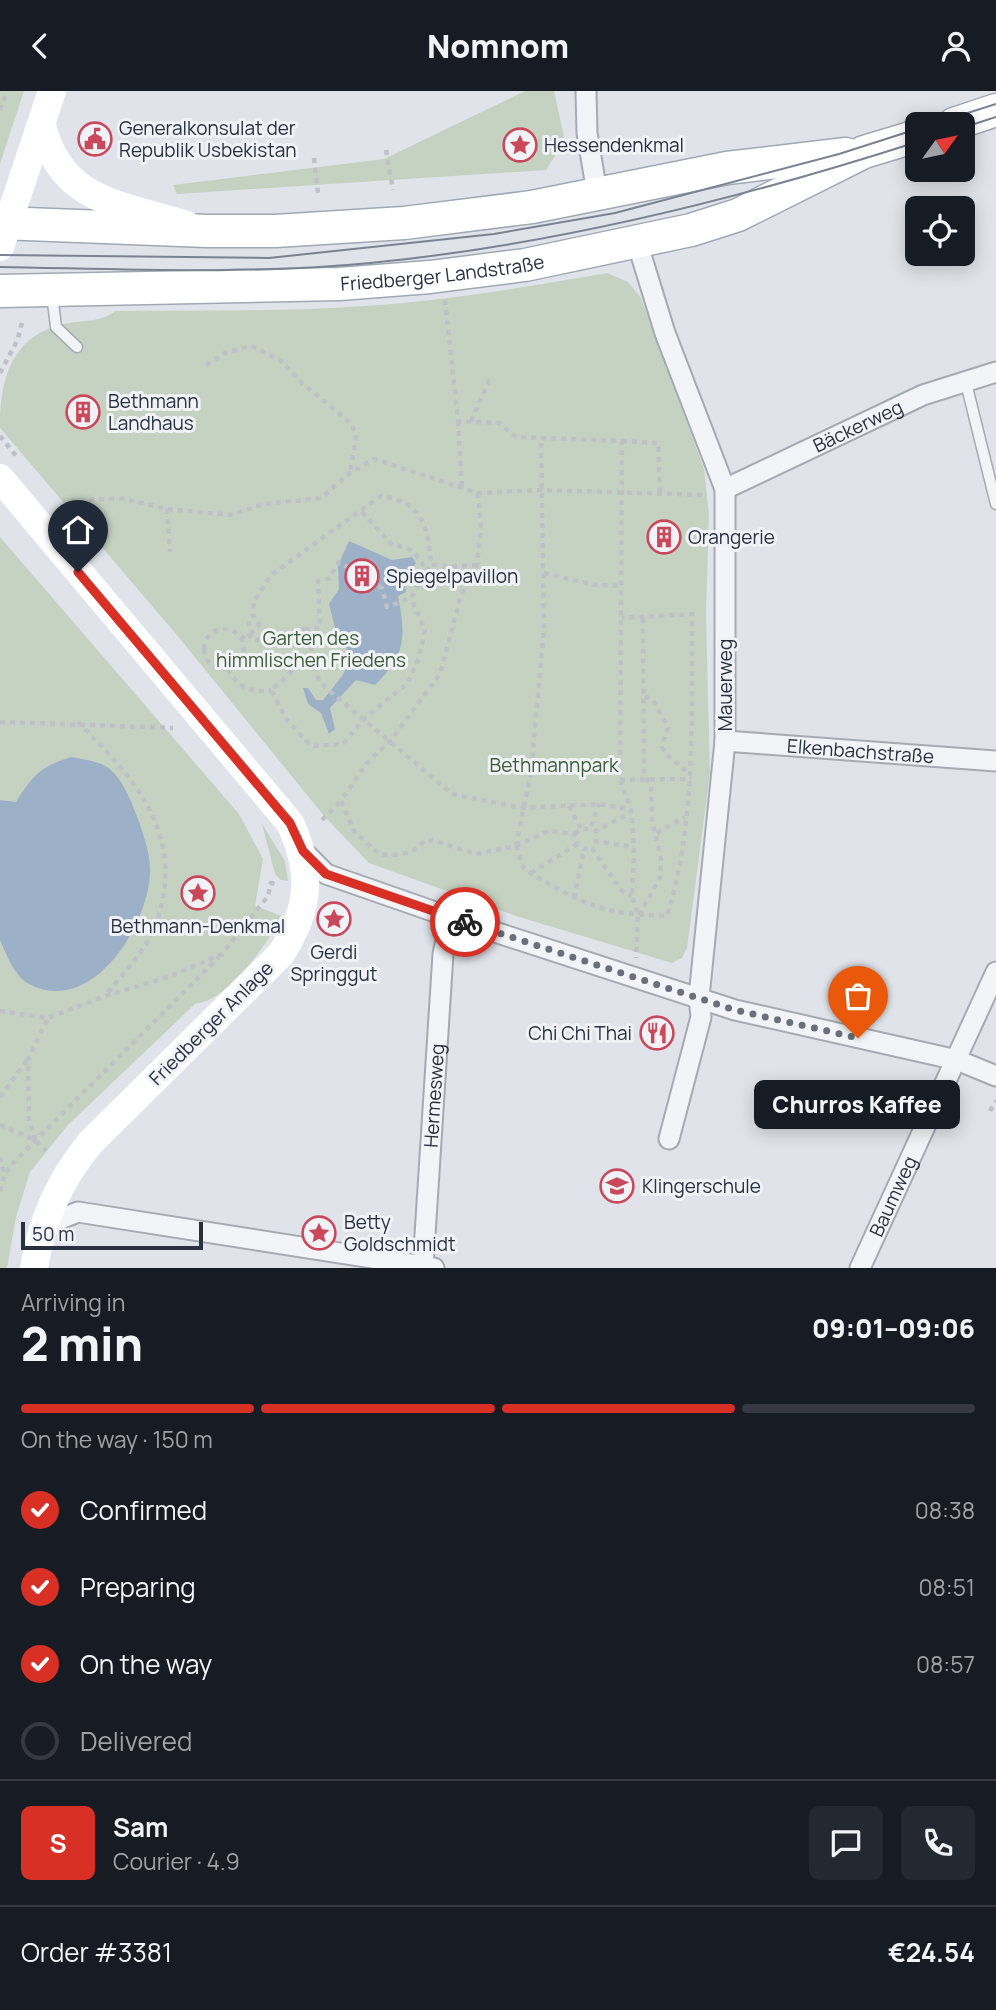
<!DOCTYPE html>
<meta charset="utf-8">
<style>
:root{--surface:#171b24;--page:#242831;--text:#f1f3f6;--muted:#9ea1a6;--line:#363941;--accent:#d93025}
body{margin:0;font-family:Manrope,sans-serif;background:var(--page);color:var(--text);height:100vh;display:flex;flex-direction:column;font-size:26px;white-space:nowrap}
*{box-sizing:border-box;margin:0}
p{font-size:23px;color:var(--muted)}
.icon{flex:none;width:38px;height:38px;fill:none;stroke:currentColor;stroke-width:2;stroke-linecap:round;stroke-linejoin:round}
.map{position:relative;height:1177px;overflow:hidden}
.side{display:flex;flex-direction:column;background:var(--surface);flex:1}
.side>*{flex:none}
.needle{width:46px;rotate:57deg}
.buttons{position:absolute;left:905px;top:21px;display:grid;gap:14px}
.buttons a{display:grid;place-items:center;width:70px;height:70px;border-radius:10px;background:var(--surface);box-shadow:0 4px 18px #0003;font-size:35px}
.scale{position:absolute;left:21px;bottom:18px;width:182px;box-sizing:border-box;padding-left:7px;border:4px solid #293140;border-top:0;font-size:19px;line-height:24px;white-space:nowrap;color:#293140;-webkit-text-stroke:5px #f0f2f6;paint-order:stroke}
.pin{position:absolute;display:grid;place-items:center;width:60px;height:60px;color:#fff;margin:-72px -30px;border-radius:50% 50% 50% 0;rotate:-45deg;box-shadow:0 0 7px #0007}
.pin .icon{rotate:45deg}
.courier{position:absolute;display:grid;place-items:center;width:70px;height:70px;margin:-35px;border:5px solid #d93025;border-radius:50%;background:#fff;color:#222;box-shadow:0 2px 9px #0007}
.bubble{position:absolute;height:49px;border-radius:10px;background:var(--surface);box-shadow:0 4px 18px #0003;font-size:23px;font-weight:800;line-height:49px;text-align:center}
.headline em{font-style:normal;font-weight:800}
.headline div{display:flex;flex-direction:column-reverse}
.headline{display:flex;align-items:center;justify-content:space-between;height:119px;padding:0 21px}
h1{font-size:46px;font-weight:800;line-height:52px}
.bar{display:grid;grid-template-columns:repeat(4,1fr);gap:10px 7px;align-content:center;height:84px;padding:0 21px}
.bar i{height:9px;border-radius:5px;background:var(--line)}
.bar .selected{background:var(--accent)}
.bar p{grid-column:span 4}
.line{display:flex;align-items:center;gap:18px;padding:0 21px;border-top:2px solid var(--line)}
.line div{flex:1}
.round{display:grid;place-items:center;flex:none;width:74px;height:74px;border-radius:10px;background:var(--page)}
ol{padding:0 21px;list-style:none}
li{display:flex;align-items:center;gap:21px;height:77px}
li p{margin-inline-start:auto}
li .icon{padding:7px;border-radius:50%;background:var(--accent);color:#fff;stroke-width:4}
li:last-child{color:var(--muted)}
li i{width:38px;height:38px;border:4px solid var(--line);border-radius:50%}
header{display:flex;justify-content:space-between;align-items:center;height:91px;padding:0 21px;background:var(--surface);font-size:32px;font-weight:800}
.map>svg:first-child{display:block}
.green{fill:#c6d2c1}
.water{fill:#9cb1c8}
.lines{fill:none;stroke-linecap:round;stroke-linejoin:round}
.service-casing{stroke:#a5aab3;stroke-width:13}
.minor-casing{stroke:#a5aab3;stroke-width:23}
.primary-casing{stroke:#a0a8b4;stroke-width:35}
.path{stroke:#bec1c7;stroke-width:4.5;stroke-dasharray:5 5;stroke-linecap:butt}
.service{stroke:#f3f4f7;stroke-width:10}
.minor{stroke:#f3f4f7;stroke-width:19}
.secondary{stroke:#fff;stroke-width:28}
.primary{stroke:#fff;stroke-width:32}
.tram{stroke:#7a8392;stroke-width:2}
.done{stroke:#696f7b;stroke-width:7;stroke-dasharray:0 12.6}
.route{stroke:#d93025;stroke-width:9}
.labels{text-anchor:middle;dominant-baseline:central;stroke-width:6;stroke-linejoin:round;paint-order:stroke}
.poi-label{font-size:19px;fill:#293140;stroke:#f0f2f6;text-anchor:start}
.street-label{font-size:19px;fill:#293140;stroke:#f0f2f6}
.park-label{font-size:19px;fill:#3d5b37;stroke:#f0f2f6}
</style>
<header><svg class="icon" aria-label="back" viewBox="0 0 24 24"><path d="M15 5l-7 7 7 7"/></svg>Nomnom<svg class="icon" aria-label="person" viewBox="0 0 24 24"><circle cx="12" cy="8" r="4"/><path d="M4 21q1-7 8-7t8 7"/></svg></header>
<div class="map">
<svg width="996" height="1177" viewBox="0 0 996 1177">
<rect width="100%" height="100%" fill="#e0e3e9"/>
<path class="green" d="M0,0h24l-24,73z
M525,0h29l11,50 -19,29 -369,24 -4,-9 211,-26z
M607,182l21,9 13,16 63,171 5,45 -3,101 4,158 -23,175 -5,10 -10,5 -156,-47 -147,-53 -44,-46 -149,-183 -176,-206c0,-50 12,-95 69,-105 16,-3 34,-1 46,-12 83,-1 167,1 250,-5 81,-5 161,-19 242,-33z
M0,446l239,277 24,45 -8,47 27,10c-15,28 -54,85 -87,88l-127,121 -38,47 -14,45 -9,51h-7z
M262,733l23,37 3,20 -7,-1 -6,-6z"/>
<path class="water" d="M349,450l43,19 20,-3 4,6 -12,16 2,13 -8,4c8,41 8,59 -23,89l-19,-5 -26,28 5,21 -6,5 -8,-21 -13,-9 -5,-16h5l8,12h7l19,-24 10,-19 -16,-25 -7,-28 10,-15 -1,-24z
M71,666c10,2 27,4 36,10 13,8 23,31 28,44 7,19 16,42 15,62 -2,54 -59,144 -121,111 -14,-7 -23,-30 -29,-44v-140l16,2c17,-27 25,-36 55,-45z"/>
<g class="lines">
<defs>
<path id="service" d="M52,203l4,33 21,20
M966,292l30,121"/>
<g id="minor">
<path d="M586,0l1,42 10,60"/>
<path d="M637,151l28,91 60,156v252l-26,256 2,20 -32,122"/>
<path id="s1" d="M725,398l198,-94 73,-23"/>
<path id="s2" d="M725,650l271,20"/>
<path d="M303,760l23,23 135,47 274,89 222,50 39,16"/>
<path d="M43,1135l35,-14 345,54"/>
<path id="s3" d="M434,1177l-11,-2 20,-312 4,-18 14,-15"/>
<path id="s4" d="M860,1177l136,-296"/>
</g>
<g id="primary">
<path d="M954,33l42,-14"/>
<path d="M0,132l207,8h68l129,-8 128,-16 195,-39 119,-14"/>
<path id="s5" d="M0,200l339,-7 91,-7 95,-12 166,-35 47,-15 126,-63 53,-16"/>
</g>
</defs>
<use href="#service" class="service-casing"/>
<use href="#minor" class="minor-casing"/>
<use href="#primary" class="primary-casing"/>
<path class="path" d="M0,19l7,-19
M386,59l7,40
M314,67l4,35
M445,209l13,121 41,2 17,14 106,4 -2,339 11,29 3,40 -2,47 6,19 -2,43
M206,274l19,-12 26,-7 29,14 23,24 49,40 4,14 -6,34
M0,282l17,-32 5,-18
M458,330l4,67
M471,330l18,-40 4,-1
M0,345l17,21
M622,350l36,2 2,50
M478,402l3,35 -4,37 -16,30 -21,79 -49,66 -25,24 -25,37 13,30 25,23c16,2 35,1 45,-13l8,-1 44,14 40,-8 8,23c54,33 78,46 143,47 30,-97 24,-201 25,-302l-70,4
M167,418l3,43
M61,419l28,-10 33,-2 45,11 63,6 35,-11 56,-6 29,-25 24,-14 104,34 65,-3 163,5
M362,421l30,33c18,1 26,10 34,25
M477,474l-30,2 -16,-3 -20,34 -24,9 -5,-19 -43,-26 -10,17 -11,2 2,47 -13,1 11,49 7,9 127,107 70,14 77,-4 31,5
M544,482l51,12 27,1
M307,538l-34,6 -13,-9 -7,-11 1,-14 17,-26 110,-79c42,6 47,31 50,68
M204 558a20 20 0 1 1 40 0a20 20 0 1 1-40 0Z
M292,541c10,32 4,37 -21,58l16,30 21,23 7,3 28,-2 22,-26 43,-35 11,-25 6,-28 -14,-32
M241,548l7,-6 5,7h5l-9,-13v-9l4,-3
M228,578c10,19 22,24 43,21
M645,605l8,4 15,28 -6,19 3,6 26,22
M0,631l173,6
M78,631c59,59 110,115 77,204 -10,26 -34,49 -50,70
M620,689l71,-1
M569,715l12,23
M322,729l19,-19
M594,741l36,-19
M657,742l28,-16
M575,743l6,-5h9l9,-25
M594,750l40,6
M516,755l15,-74 13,-144 -3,-188
M516,755l32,-15 27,3 2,10 7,5 7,-2 30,43 11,6
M531,782l46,-29
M574,807l10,-49
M639,824l21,-37 1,-19 -9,-40 -1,-33 -7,-12 -1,-157
M0,920l48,7 57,-22 63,-19 54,-23 46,-58 3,-13 8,2
M0,1006l28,-38
M990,1020l6,-10
M0,1034l35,15 11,11
M35,1049l-6,-21 -1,-60 20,-41
M0,1066l4,17
M0,1100l4,-16 12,-15 203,-203"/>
<use href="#service" class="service"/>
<use href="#minor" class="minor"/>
<path class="secondary" d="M42,34c18,77 78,79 145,100
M0,156l52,-156
M0,387l290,345c23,49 20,86 -9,131l-191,189c-31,38 -48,77 -56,125"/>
<use href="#primary" class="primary"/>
<path class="tram" d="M933,33l63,-20
M962,37l34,-11
M0,164l269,3 225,-24 121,-21 224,-59 78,-25
M0,176c123,2 248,8 370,-4 186,-18 370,-64 547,-121"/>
</g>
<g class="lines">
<path class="done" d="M465,831l270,88 123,28"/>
<path class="route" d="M78,481l212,251 13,28 23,23 139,48"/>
</g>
<defs>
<symbol id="civic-ring" viewBox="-11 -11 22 22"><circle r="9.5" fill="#f0f2f6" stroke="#ca485b" stroke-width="1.5"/><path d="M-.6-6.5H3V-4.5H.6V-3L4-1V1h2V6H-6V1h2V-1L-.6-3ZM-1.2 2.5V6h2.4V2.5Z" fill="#ca485b"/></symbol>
<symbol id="sight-ring" viewBox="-11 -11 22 22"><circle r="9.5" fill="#f0f2f6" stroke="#ca485b" stroke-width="1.5"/><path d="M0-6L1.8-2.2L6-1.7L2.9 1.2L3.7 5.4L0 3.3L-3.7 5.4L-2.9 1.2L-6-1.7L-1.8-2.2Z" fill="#ca485b"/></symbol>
<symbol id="building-ring" viewBox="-11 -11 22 22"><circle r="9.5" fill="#f0f2f6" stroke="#ca485b" stroke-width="1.5"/><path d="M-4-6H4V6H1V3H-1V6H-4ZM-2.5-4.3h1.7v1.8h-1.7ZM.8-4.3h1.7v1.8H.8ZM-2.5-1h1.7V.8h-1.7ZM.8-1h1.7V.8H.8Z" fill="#ca485b"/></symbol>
<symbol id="restaurant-ring" viewBox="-11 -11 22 22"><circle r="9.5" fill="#f0f2f6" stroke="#ca485b" stroke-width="1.5"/><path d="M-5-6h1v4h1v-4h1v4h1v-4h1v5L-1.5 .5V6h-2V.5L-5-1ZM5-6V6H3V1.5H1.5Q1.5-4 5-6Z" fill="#ca485b"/></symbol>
<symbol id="school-ring" viewBox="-11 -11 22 22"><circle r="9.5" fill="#f0f2f6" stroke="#ca485b" stroke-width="1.5"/><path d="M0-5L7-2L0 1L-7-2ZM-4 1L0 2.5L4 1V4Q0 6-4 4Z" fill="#ca485b"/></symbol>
</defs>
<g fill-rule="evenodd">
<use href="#civic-ring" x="76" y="29" width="38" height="38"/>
<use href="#sight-ring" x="501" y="35" width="38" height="38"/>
<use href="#building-ring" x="64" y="302" width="38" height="38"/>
<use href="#building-ring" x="645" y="427" width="38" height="38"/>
<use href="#building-ring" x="343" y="466" width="38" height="38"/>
<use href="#sight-ring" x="179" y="783" width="38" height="38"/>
<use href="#sight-ring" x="315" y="809" width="38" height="38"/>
<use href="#restaurant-ring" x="638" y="923" width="38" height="38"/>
<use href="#school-ring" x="598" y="1076" width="38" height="38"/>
<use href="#sight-ring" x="300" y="1123" width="38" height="38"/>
</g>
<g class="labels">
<g class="poi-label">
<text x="119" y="37">Generalkonsulat der<tspan x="119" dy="22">Republik Usbekistan</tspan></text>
<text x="544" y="54">Hessendenkmal</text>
<text x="108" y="310">Bethmann<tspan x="108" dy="22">Landhaus</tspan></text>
<text x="688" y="446">Orangerie</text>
<text x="386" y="485">Spiegelpavillon</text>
<text x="198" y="835" text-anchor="middle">Bethmann-Denkmal</text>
<text x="334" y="861" text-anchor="middle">Gerdi<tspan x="334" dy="22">Springgut</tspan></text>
<text x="632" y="942" text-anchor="end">Chi Chi Thai</text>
<text x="642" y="1095">Klingerschule</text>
<text x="344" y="1131">Betty<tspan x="344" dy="22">Goldschmidt</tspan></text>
</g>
<g class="street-label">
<text stroke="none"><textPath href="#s5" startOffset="443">Friedberger Landstraße</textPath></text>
<text stroke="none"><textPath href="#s1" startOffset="147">Bäckerweg</textPath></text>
<text transform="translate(725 594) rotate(-90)">Mauerweg</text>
<text stroke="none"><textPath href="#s2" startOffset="136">Elkenbachstraße</textPath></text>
<text transform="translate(211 932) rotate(-45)">Friedberger Anlage</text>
<text stroke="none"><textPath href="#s3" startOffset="182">Hermesweg</textPath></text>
<text stroke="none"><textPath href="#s4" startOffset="79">Baumweg</textPath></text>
</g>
<g class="park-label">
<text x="311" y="547">Garten des<tspan x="311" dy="22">himmlischen Friedens</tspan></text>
<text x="554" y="674">Bethmannpark</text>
</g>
</g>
</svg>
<div class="buttons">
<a><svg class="needle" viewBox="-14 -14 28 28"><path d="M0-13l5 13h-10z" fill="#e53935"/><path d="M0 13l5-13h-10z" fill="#9ea1a6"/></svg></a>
<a><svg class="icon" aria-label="locate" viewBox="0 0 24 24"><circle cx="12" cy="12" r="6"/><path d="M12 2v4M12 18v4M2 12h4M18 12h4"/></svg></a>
</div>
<div class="scale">50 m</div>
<div class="pin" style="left:858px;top:947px;background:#ea580c"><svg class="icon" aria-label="bag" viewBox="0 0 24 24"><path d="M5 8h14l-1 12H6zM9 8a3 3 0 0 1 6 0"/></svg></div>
<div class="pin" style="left:78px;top:481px;background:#1f2937"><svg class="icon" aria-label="home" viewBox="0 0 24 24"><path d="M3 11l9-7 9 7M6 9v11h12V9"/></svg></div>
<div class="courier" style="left:465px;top:831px"><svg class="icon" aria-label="bike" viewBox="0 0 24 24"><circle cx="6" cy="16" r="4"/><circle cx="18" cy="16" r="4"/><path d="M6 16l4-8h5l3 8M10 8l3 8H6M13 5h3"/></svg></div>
<div class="bubble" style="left:754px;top:989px;width:206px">Churros Kaffee</div>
</div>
<section class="side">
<div class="headline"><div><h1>2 min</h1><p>Arriving in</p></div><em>09:01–09:06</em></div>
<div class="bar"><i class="selected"></i><i class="selected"></i><i class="selected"></i><i></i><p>On the way · 150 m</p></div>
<ol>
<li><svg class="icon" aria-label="check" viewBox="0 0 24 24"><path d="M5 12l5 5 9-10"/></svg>Confirmed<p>08:38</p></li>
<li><svg class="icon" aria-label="check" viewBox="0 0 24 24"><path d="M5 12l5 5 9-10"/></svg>Preparing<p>08:51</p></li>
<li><svg class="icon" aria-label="check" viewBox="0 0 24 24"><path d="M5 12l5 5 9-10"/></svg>On the way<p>08:57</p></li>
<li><i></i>Delivered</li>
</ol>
<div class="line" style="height:126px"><b class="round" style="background:var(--accent);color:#fff">S</b><div><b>Sam</b><p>Courier · 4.9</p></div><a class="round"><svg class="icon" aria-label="chat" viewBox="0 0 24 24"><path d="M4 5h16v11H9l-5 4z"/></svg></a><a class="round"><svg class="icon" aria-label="phone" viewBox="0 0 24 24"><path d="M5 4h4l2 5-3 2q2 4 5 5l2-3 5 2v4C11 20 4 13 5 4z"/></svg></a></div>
<div class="line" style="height:91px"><div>Order #3381</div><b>€24.54</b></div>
</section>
